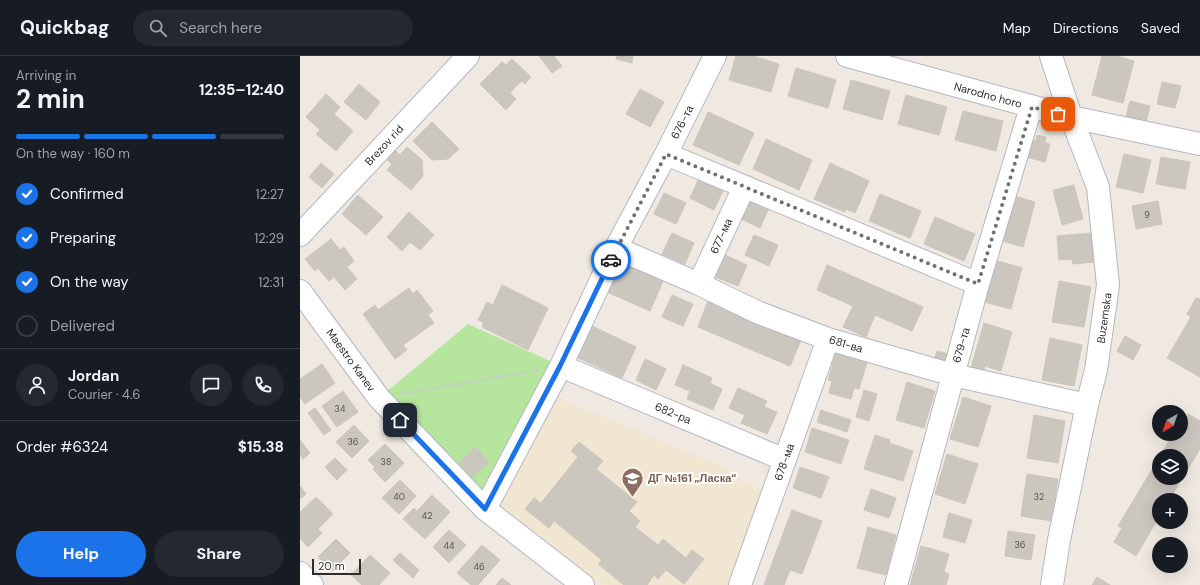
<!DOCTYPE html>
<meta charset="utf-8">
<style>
:root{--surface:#171b24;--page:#242831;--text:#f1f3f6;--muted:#9ea1a6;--line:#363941;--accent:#1a73e8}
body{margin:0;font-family:"DM Sans",sans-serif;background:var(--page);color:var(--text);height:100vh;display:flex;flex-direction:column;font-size:15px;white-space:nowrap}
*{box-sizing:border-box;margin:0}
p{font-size:13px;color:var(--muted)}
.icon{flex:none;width:22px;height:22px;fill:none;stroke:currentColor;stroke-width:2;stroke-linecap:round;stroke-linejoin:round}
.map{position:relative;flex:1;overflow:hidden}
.side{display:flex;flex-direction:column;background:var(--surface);width:300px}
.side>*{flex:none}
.needle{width:26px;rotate:220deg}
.controls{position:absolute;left:852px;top:349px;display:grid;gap:8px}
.controls a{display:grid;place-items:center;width:36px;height:36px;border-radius:50%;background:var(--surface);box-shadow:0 4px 16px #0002;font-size:20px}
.scale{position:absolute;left:12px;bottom:10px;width:49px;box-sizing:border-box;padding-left:4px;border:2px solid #2e2e2e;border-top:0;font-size:11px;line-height:14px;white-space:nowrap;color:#2e2e2e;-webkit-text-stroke:3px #fff;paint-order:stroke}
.pin{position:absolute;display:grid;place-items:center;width:34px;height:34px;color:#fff;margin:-17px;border-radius:8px;box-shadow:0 2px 6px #0006}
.courier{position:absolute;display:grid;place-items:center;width:40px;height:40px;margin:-20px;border:3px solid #1a73e8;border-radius:50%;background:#fff;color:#222;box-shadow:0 1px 5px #0007}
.overview em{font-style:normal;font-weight:700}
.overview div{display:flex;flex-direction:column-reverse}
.overview{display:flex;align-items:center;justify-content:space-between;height:68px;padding:0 16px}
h1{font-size:26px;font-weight:700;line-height:30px}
.bar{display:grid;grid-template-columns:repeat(4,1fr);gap:6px 4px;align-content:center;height:48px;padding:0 16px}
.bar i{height:5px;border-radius:3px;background:var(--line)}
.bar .current{background:var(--accent)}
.bar p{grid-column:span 4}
.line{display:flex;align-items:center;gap:10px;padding:0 16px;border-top:1px solid var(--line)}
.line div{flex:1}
.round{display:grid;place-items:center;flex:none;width:42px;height:42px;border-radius:21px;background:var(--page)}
ol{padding:0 16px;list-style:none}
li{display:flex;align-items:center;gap:12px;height:44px}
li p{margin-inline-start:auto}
li .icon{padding:4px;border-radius:50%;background:var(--accent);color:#fff;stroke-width:4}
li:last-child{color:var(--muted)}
li i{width:22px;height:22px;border:2px solid var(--line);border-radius:50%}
.primary-button{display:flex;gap:8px;margin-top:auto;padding:8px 16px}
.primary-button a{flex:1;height:46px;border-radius:24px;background:var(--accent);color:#fff;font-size:16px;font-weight:700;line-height:46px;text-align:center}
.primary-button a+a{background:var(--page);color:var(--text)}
header{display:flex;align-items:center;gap:24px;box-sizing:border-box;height:56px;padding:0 20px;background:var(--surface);border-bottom:1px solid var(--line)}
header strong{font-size:19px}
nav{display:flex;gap:22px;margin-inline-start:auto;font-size:14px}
.search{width:280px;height:36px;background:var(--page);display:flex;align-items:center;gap:10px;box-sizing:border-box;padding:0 14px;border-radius:22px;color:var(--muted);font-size:15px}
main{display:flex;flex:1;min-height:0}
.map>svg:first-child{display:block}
.education{fill:#f0e6d1}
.green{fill:#b6e59e}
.building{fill:#cbc7bf;stroke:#cbc5ba}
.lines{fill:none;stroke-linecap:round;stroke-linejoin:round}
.minor-casing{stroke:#b4b7c1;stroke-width:24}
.path{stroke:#c9c9c9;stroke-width:2.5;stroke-dasharray:3 2;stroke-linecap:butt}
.minor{stroke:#fff;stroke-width:22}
.done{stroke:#726f6d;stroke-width:4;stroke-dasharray:0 7.2}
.route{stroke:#1a73e8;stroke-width:5}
.labels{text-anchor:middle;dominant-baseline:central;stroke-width:4;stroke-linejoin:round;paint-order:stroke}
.number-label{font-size:9px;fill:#555452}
.street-label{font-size:11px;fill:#2e2e2e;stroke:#fff}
.education-label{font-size:11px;font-weight:bold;fill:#785e54;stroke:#fff;text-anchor:start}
</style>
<header>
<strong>Quickbag</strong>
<div class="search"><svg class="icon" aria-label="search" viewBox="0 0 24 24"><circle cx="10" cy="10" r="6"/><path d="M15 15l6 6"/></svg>Search here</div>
<nav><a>Map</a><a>Directions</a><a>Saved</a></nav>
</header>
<main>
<section class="side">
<div class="overview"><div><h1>2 min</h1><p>Arriving in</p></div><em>12:35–12:40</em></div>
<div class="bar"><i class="current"></i><i class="current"></i><i class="current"></i><i></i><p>On the way · 160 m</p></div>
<ol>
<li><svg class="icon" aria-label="check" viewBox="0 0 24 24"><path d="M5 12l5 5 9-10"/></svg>Confirmed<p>12:27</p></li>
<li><svg class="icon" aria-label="check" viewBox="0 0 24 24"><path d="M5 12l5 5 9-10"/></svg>Preparing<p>12:29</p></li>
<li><svg class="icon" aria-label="check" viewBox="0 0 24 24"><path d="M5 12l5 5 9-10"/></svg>On the way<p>12:31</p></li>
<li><i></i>Delivered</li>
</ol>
<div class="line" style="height:72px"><a class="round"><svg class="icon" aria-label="person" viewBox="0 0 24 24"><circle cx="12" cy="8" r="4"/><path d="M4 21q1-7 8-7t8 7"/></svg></a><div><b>Jordan</b><p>Courier · 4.6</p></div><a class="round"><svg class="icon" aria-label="chat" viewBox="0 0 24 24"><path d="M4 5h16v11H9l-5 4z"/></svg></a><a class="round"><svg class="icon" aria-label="phone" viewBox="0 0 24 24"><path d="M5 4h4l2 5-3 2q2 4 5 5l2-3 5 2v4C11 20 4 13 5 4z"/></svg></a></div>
<div class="line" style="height:52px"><div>Order #6324</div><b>$15.38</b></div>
<div class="primary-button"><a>Help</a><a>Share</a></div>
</section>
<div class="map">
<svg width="900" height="529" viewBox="0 0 900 529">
<rect width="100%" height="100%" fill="#efe9e1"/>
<path class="education" d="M254,340l176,73 -2,6 35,15 -34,95h-128l-41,-30 -61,-49z"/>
<path class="green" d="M168,268l93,42 -76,143 -106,-111z"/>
<path class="building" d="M239,0h15l8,10 -10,7z
M317,0h16l-1,7 -16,-4z
M436,0h17l26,8 -8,28 -42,-12z
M802,0h15l17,5 -11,42 -31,-8z
M212,3l19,18 -6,7 -3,-3 -6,5 -19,-19 5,-5 4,3z
M197,11l19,19 -6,7 6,6 -10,11 -26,-26z
M496,12l40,12 -8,28 -40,-12z
M551,24l39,11 -8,29 -39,-11z
M862,26l19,4 -6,22 -18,-4z
M59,28l21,18 -14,18 -22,-18z
M340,33l24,13 -14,25 -24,-13z
M26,38l14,13 -6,7 19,17 -17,20 -20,-17 4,-4 -14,-13z
M606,39l41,12 -8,28 -41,-11z
M830,45l20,5 -4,16 -20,-5z
M663,55l40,10 -7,30 -41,-11z
M408,56l46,21 -15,32 -46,-20z
M132,66l27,27 -11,10 -16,1 -19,-19z
M737,79l9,2 -1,6 5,1 -5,18 -19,-5 5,-18 5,2z
M466,83l46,21 -13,30 -46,-21z
M107,91l15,13 1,16 -12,14 -24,-20 5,-6 -6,-5 8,-10 6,6z
M824,98l27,6 -8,33 -27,-6z
M861,101l29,5 -5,27 -29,-5z
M21,107l13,11 -12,14 -13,-11z
M530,107l39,18 -14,32 -9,-4 -1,3 -31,-13z
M400,120l24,12 -10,22 -24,-12z
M774,129l9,34 -21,6 -9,-35z
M364,137l22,10 -10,21 -22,-10z
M580,138l41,17 -11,27 -41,-17z
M58,139l25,22 -17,18 -24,-21z
M449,140l21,10 -10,22 -21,-10z
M714,140l21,6 -12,45 -21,-6z
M858,145l4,23 -26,5 -4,-23z
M109,156l25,23 -14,15 -10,-8 -8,9 -15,-14z
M635,161l40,17 -11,27 -40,-17z
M372,177l22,10 -9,21 -23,-10z
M791,177l3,29 -21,2 -1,-5 -13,1 -2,-24z
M454,179l24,10 -9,21 -24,-11z
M31,183l9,11 4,-3 10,14 -7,6 10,12 -12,11 -11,-13 -5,4 -11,-13 -3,3 -10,-12z
M423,198l24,11 -9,21 -25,-10z
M319,203l45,20 -14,32 -45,-20z
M694,204l28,8 -11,41 -27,-7z
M527,209l96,42 -11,24 -37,-16 -9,22 -23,-10 10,-21 -36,-16z
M759,225l32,6 -7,40 -32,-5z
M202,229l46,23 -20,42 -46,-23 2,-4 -6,-3 9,-18 6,3z
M109,232l4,6 4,-4 16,21 -5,4 6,8 -31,22 4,5 -12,9 -32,-45 12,-9 3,5z
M372,239l21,9 -10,22 -21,-9z
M409,242l93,40 -12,28 -92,-39z
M896,242l4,1v78l-33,-19 24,-41 -4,-3z
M684,267l28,9 -11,39 -16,-5 -2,9 -13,-4z
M290,269l46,22 -14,31 -46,-21z
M825,280l16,9 -8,15 -16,-9z
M750,282l32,7 -8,41 -32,-6z
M637,295l15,4 -3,13 -16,-5z
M536,297l31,9 -8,27 -5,-1 -3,11 -22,-6 3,-12 -4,-1z
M345,303l21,10 -10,21 -20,-10z
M22,308l13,19 -30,21 -5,-7v-18z
M383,309l29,13 -2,5 12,6 -9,21 -26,-11 3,-8 -15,-6z
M607,326l28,9 -11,37 -28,-8z
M438,332l29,13 -3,6 13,5 -10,22 -26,-11 4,-8 -16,-7z
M564,334l13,4 -8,27 -13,-4z
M43,335l15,21 -21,15 -15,-21z
M663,341l28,9 -13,41 -28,-8z
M15,352l16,22 -7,5 -16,-22z
M521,354l30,10 -4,12 -30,-10z
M888,358l12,7v28l-31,51h-10v17l-23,39 -22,-14 8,-14 -4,-2 41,-68v20h22v-22h-21l13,-22h8v-8z
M734,359l31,6 -7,42 -31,-5z
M54,369l15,16 -17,17 -16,-16z
M512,372l37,12 -8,24 -36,-12z
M575,379l15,5 -1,3 24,8 -10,30 -39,-12z
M0,384l10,13 -7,6 -3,-4z
M279,386l24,19 -7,8 41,33 -8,9 11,10 -5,6 23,18 5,-6 23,19 6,-8 12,9 -20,25 -18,-14 -8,9 -4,-4 -7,10h-23l-26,-21 4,-4 -48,-39 -5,7 -24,-19 9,-11 7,5 37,-46 -7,-6z
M85,388l19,19 -19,19 -12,-13 2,-2 -7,-7z
M175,391l14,15 -16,15 -14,-14z
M647,398l31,10 -13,40 -30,-10z
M35,402l12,12 -10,10 -12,-13z
M500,411l29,10 -8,21 -28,-10z
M727,418l31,5 -7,42 -30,-5z
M100,424l16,16 -17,18 -17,-16z
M0,430l6,8 -6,5z
M571,433l25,9 -7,20 -25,-8z
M132,439l18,17 -25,27 -22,-20 11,-11 3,3z
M16,441l17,17 -15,15 4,4 -14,14 -8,-9v-26z
M492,454l30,11 -20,53 -12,-4 -6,15h-20z
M649,457l23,7 -7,23 -22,-6z
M568,471l28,8 -10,40 -29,-7z
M149,474l17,15 -17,18 -16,-16z
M708,475l27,4 -4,25 -26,-4z
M36,483l14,14 -18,18 -14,-14z
M182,489l18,15 -22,25h-7l-14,-12z
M621,490l28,8 -5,18 5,2 -3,11h-36z
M100,497l19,17 -6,8 -20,-18z
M70,499l20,18 -11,12h-17l-11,-10z
M797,521l13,8h-18z
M202,522l9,7h-15z"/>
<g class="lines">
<defs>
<path id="minor" d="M547,0l224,61 129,27
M751,0l20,61 27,70 10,98 -12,85 -9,35 -28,135 -7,45
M366,98l312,130
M0,179l168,-179
M316,192l83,36 58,28 71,27 125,36 134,30
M399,228l45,-97
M0,235l79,107 106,111 98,76
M261,310l224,94
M185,453l76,-143 55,-118 50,-94 49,-98
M0,517l12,12
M440,529l88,-246
M596,529l82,-301 53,-177"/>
</defs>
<use href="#minor" class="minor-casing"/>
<path class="path" d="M102,338l136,-24"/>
<use href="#minor" class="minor"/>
</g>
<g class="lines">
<path class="done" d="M311,204l55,-106 312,130 54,-177 26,7"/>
<path class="route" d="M100,364l85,89 75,-143 51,-106"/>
</g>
<defs>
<symbol id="school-pin" viewBox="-11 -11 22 30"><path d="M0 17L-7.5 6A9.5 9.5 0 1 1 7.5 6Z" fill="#8d6e63" stroke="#fff"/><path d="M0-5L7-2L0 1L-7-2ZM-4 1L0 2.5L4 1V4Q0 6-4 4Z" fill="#fff"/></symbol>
</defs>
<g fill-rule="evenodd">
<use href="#school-pin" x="320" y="410" width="25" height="34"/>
</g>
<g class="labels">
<g class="number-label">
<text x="847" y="159">9</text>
<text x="40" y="353">34</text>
<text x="53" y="386">36</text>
<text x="86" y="406">38</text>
<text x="99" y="441">40</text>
<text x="739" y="441">32</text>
<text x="127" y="460">42</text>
<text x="720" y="489">36</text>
<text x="149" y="490">44</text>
<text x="179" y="511">46</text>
</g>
<g class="street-label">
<text transform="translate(688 39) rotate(15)">Narodno horo</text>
<text transform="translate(382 66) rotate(-63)">676-та</text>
<text transform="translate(84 89) rotate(-47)">Brezov rid</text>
<text transform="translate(421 180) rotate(-65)">677-ма</text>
<text transform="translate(804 262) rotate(-82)">Buzemska</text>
<text transform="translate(546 288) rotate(17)">681-ва</text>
<text transform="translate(661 289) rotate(-74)">679-та</text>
<text transform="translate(51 304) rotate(54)">Maestro Kanev</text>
<text transform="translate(373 357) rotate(23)">682-ра</text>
<text transform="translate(484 406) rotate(-70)">678-ма</text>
</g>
<g class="education-label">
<text x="348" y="422">ДГ №161 „Ласка“</text>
</g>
</g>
</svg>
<div class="controls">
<a><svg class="needle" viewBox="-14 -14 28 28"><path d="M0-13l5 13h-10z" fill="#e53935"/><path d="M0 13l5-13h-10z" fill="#9ea1a6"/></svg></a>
<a><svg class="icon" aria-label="layers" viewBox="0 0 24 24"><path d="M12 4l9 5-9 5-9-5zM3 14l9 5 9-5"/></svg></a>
<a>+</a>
<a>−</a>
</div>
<div class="scale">20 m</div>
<div class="pin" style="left:758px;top:58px;background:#ea580c"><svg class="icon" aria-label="bag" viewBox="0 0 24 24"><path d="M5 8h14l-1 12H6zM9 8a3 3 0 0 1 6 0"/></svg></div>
<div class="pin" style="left:100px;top:364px;background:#1f2937"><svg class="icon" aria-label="home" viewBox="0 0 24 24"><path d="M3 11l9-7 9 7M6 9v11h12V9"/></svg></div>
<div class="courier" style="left:311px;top:204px"><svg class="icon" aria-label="car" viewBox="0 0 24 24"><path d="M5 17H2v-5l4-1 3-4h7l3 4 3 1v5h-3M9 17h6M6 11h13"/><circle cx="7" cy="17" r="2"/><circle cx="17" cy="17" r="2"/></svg></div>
</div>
</main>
